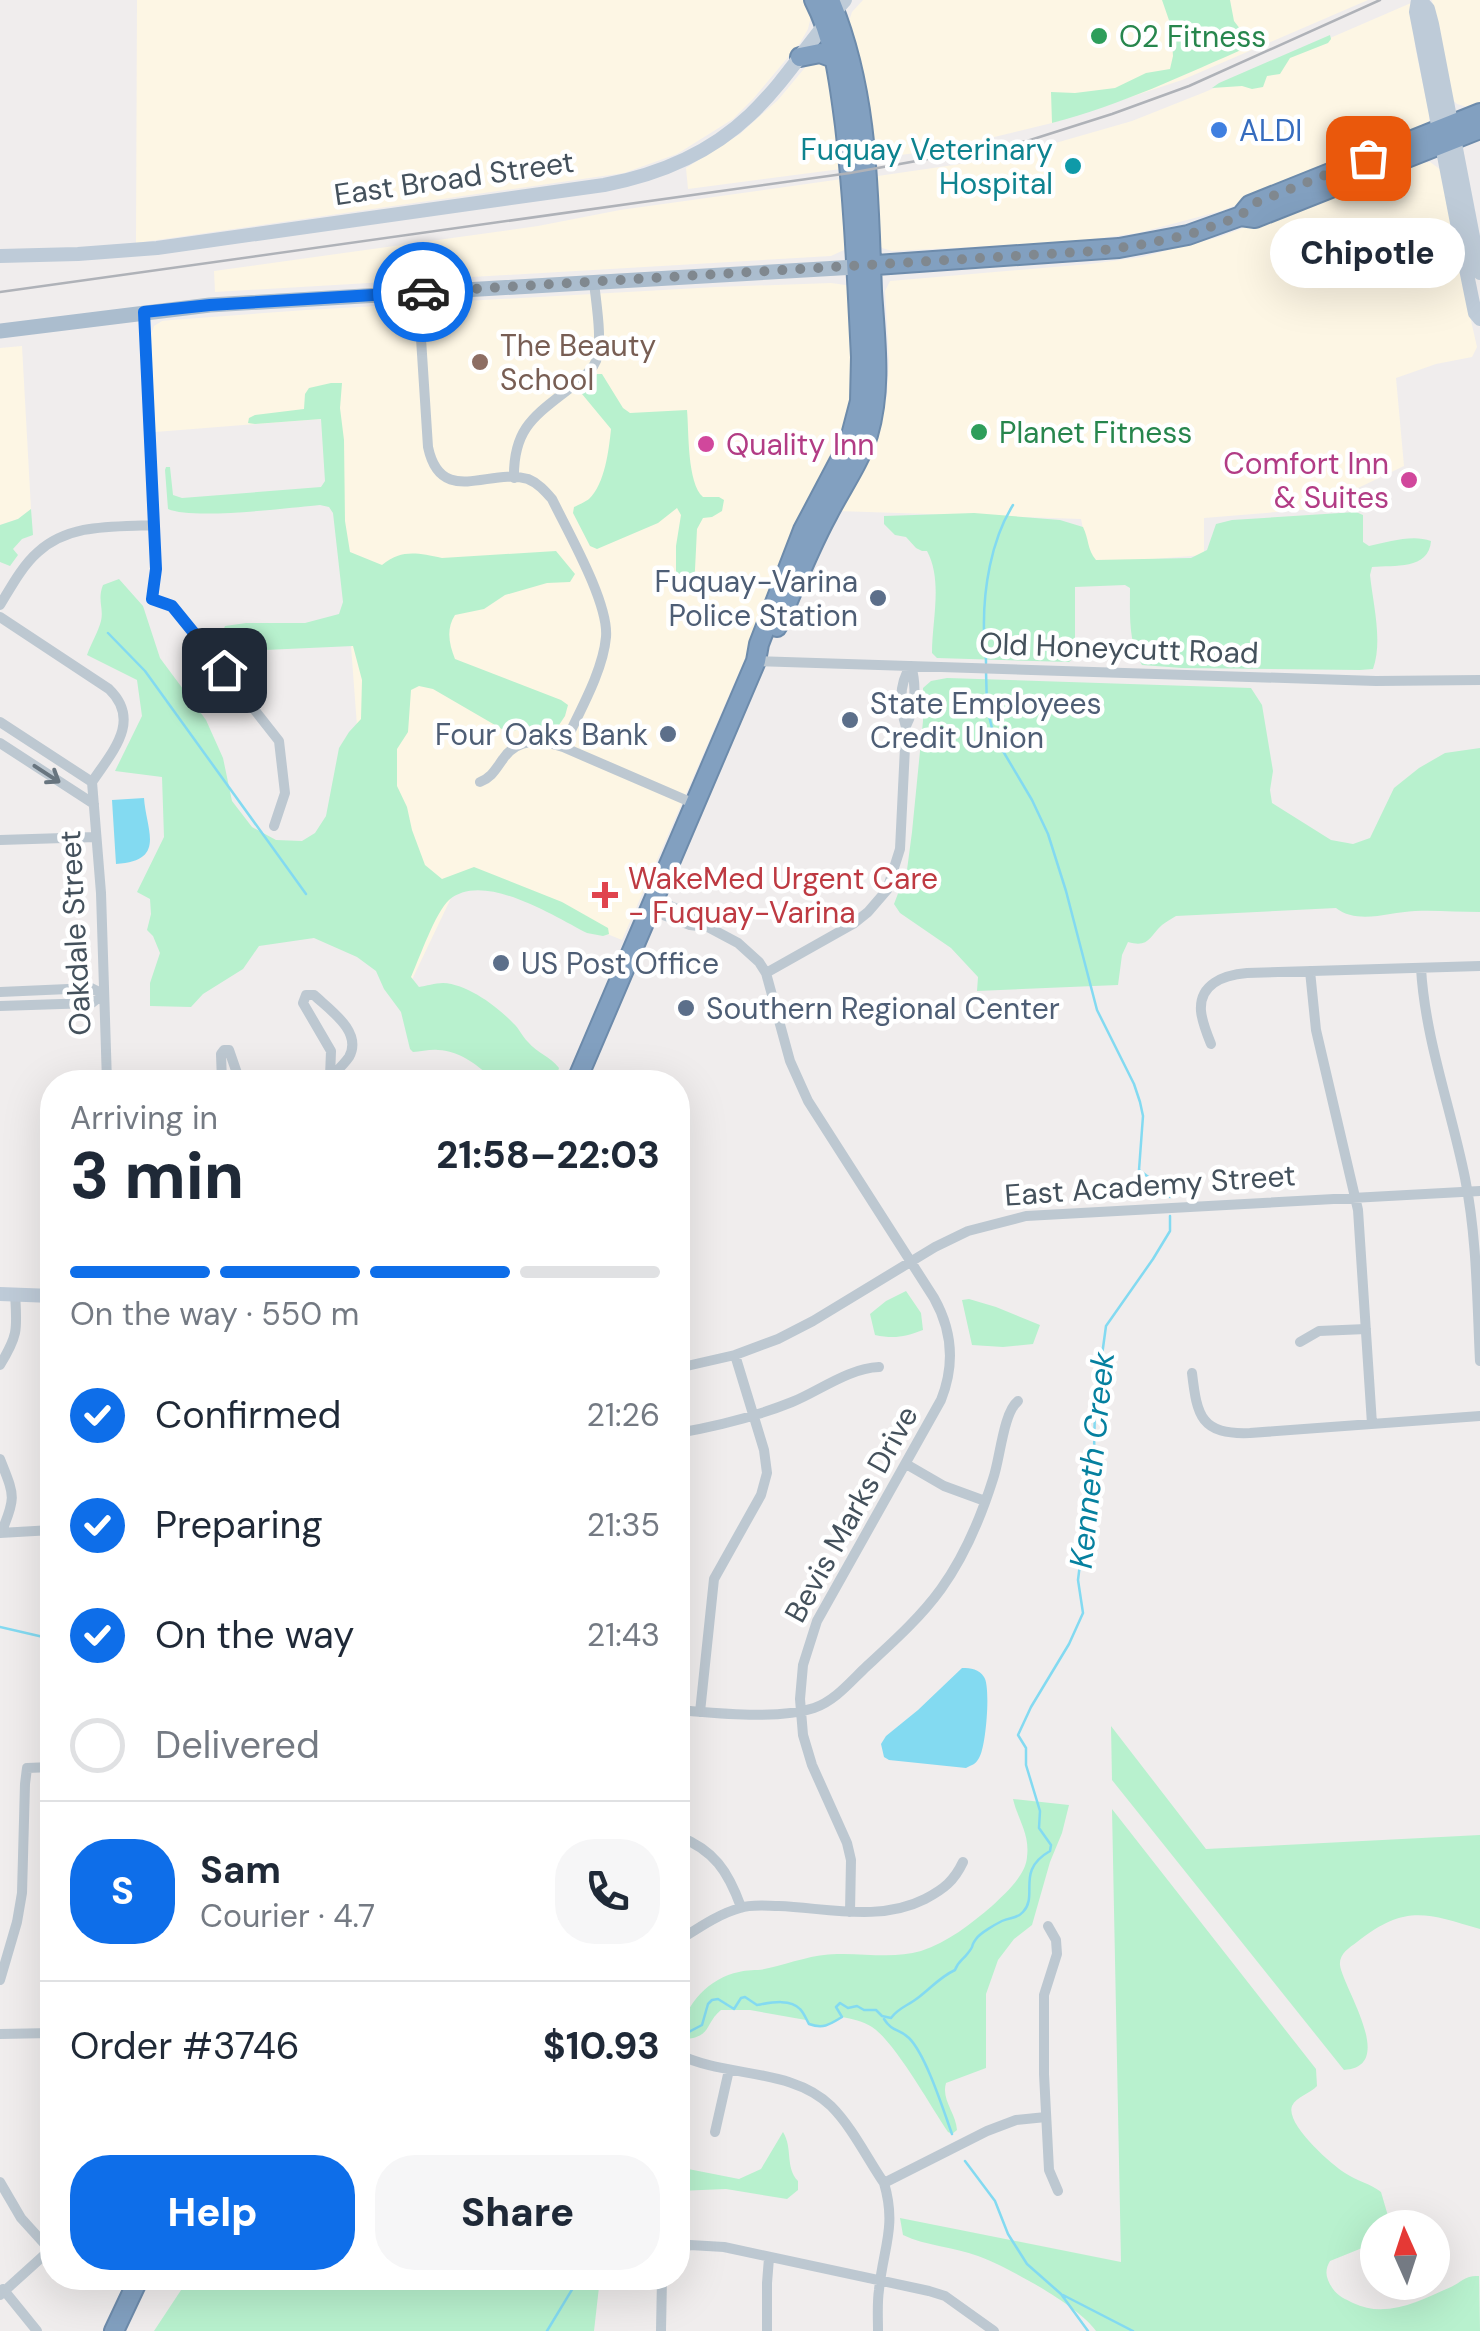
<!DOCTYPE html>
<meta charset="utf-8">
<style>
:root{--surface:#fff;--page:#f6f6f7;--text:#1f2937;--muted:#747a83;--line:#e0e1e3;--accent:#0e6ee9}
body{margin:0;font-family:"DM Sans",sans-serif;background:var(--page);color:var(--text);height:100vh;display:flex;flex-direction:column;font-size:38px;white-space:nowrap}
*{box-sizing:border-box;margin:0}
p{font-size:32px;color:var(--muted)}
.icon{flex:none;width:55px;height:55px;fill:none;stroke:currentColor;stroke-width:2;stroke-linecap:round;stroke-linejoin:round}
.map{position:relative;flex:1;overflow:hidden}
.details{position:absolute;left:40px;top:1070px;width:650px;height:1220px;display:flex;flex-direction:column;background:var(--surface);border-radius:40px;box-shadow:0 10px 40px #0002}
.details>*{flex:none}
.needle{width:65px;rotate:357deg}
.fabs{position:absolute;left:1360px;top:2210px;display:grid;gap:20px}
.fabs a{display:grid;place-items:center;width:90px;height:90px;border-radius:50%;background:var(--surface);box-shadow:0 10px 40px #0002;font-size:50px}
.pin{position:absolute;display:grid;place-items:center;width:85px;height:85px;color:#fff;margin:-42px;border-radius:20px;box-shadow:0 5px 15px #0006}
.courier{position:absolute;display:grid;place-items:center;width:100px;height:100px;margin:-50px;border:8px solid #0e6ee9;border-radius:50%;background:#fff;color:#222;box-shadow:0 2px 12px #0007}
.bubble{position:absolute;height:70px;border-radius:35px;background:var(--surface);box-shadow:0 10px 40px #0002;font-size:32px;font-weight:800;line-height:70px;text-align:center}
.summary em{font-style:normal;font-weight:800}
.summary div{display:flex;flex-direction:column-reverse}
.summary{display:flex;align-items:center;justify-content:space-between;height:170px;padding:0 30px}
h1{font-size:65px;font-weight:800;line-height:75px}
.bar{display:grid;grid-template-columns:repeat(4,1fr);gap:15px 10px;align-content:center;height:120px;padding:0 30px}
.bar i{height:12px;border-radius:8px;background:var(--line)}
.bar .current{background:var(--accent)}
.bar p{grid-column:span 4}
.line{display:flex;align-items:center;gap:25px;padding:0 30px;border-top:2px solid var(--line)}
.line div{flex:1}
.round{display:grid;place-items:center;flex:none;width:105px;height:105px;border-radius:40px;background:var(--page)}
ol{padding:0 30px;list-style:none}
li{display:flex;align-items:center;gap:30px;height:110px}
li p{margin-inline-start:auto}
li .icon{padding:10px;border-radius:50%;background:var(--accent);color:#fff;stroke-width:4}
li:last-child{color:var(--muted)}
li i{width:55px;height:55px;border:5px solid var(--line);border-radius:50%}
.cta{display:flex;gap:20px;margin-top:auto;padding:20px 30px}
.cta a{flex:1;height:115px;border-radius:40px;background:var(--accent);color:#fff;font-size:40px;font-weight:800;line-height:115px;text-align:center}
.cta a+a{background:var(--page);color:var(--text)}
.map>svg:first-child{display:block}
.commercial{fill:#fdf6e4}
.green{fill:#b8f1ce}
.water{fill:#83daf1}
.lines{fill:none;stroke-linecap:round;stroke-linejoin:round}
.stream{stroke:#83daf1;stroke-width:2.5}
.highway-casing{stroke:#6d8bab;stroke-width:22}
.street{stroke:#bdc8d1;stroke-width:10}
.secondary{stroke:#becbd8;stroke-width:14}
.primary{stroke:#abbdce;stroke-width:15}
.highway{stroke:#82a0c0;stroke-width:18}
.rail{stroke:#afb2b8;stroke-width:2.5}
.oneway{stroke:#68757f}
.done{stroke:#80888f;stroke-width:10;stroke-dasharray:0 18}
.route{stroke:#0e6ee9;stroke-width:12}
.leisure-dot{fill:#2e9e5b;stroke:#fff;stroke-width:4}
.shop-dot{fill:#3f7fe0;stroke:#fff;stroke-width:4}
.culture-dot{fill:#0f9aa8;stroke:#fff;stroke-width:4}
.education-dot{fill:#8d6e63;stroke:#fff;stroke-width:4}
.hotel-dot{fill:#d1479c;stroke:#fff;stroke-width:4}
.service-dot{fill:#5c6f8a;stroke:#fff;stroke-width:4}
.health-dot{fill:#e0444e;stroke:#fff;stroke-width:4}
.labels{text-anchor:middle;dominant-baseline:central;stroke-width:9;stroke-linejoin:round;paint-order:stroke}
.leisure-label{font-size:30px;fill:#27864d;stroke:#fff;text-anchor:start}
.shop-label{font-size:30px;fill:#366cbe;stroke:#fff;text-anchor:start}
.culture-label{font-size:30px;fill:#0d838f;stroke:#fff;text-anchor:end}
.street-label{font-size:30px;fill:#44515c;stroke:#fff}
.education-label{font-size:30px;fill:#785e54;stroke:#fff;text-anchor:start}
.hotel-label{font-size:30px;fill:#b23c85;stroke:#fff;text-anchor:start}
.service-label{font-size:30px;fill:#4e5e75;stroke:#fff;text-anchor:start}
.health-label{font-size:30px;fill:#be3a42;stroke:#fff;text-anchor:start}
.water-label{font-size:32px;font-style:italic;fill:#05809f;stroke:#fff}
</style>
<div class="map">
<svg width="1480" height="2331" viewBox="0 0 1480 2331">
<rect width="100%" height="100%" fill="#f0eded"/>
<path class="commercial" d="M137,0h670l5,12 -4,17 -8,14 -47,56 -20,20 -56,35 -53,19 -488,70z
M863,0h505l-186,80 -130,43 -107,26 -74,10 -24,-132 5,-15z
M1432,0h48v103l-13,4 -10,-3 -5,-5z
M1411,3l4,43 14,67v8l-7,10 -201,80 -83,22 -67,9 -179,9 -10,-3 -4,-4 -7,-67 117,-17 64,-16 80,-23 73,-29z
M815,61l11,2 5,5 10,101 -153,20 -2,-21 54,-34 38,-34 30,-36z
M1430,162l11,8 11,53 3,27 22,97 -5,10 -36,7 -40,14 8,88 -90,43 -110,9v37l-114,9 -9,-45 -243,-8 38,-75 11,-40 2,-35 -4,-70 5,-10 200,-17 52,-7 77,-20 202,-74z
M842,179l6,59 -4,12 -13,6 -616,36 -1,-21 324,-45 82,-16z
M831,283l15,2 5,11 2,99 -8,36 -52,104 -46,119 -125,286 -160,-65 -54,113 -33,-21 -41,-549 -179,14 -4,-97 3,-9 8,-5 9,-1 135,-10 410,-23z
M22,346l9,163 -13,10 -18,6v-177z"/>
<path class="green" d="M1162,0h68l4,21 13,17 3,8c-66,29 -129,59 -198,77l-1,-31 24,1 40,-5 31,-15 24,-4 3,-13 -2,-30z
M1330,35l1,4 -3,4 -38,15 -10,16 -13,2 -4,11 -11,2 -10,-3 -30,2 7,-5z
M597,374h5l21,34 7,5 57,-3c2,22 0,73 16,87h16l5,3 -2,11 -10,6 -9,1 -6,11 -3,61 -11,3 -7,-3v-44l5,-31 -4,-7 -19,15 -61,26 -7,-3 -17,-33 1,-6c3,-1 12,-6 15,-8 16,-15 20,-50 22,-70l-29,-35 1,-6z
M331,383h11l-2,25 4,32 1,81 5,31 32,13c20,-16 35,-12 60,-7l114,-7 19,23 -5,8 -23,1 -42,12 -21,14 -29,6c-9,14 -6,29 0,44l106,41 7,5 -3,11 -8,12 -26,-1 -24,5 -74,-43 -14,-3 -8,4 -3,42 -11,17v37l10,21 5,23 13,35 17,14 32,-12 88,35 46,26 1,6 -6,2 -16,-3c-32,-16 -104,-63 -138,-33 -14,13 -29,57 -38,77l8,10c7,-1 16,-4 24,-4 24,1 54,23 70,40 6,5 9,13 15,19 9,11 22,14 31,26l-4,14h-59c-16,-15 -35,-31 -58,-32 -8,-1 -17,2 -25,2l-3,-3 -9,-37 -17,-23 -8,-18 -19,-14 -43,-19 -55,8 -16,23 -40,25 -12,13 -41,-1v-23l10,-30 -7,-17 -6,-6 4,-16 -1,-15 -13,-7 27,-55 -2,-60 -47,-6 27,-55 -5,-36 -50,-25c4,-11 11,-23 14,-34 3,-13 -4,-21 2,-36l16,-6 24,27 17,52 46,62 17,38 9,43 20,26 24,13 26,1 13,-8 11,-17 13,-68 10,-16 12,-13 1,-39 -9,-34 -109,5 -23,-15 4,-10 21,-3h59l34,-9 4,-12 -10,-89 -4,-6 -9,-2c-32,3 -127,15 -152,4l-3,-39 1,-3h4l3,28 9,3 139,-11 4,-6 -4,-62 -66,5 -7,-1 1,-5 6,-3 49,-6 1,-15 4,-6z
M31,509l2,26 -11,4 -9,10 5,6 -8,11 -10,-4v-37l18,-6z
M1356,512l7,3v27l6,4c20,-4 43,-12 62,-5 -2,29 -37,24 -59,26l-2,8c3,29 13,66 3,94l-13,1 -178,-2 -40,-3c-14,-23 -12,-50 -12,-77l-5,-3 -50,2v70l-6,5 -132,-4 -5,-5c0,-33 11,-72 -5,-102h-5l-6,-3 -10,-11 -11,-2 -11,-11v-8l90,-3 86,7 23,7c6,12 4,22 13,33l95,-2 16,-8 9,-26 16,-4z
M947,678l304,10 11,17 11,66 -3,19 2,13 59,37 22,4 17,-6 24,-50 25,-20 26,-15 35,-5v164c-22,0 -44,-2 -65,-1 -26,1 -57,14 -79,-3l-160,8c-5,3 -10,6 -14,9 -13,12 -13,23 -34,17l-6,13 -4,30 -141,6 1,-14 -27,-29 -51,-35 -6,-9 13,-34 5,-38 11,-111v-33l8,-7z
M906,1291l15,22 2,17c-18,7 -29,9 -48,5l-5,-21 16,-13z
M969,1299l27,8 44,18 -7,19 -30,3 -31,-2 -10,-45z
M1111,1726l95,123 274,-14v94c-54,-16 -75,-25 -123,13 -8,6 -18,12 -17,23 3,23 58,102 4,105l-232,-290z
M1013,1799l56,6 -7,28 -12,29 -18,63 -18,14 -16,21 -12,34v74l-40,15c-5,17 10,30 11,47l-5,4 -4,-2c-17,-25 -53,-90 -76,-105 -9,-6 -20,-8 -30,-10 -13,8 -24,15 -36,3l-56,-10h-29c-16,13 -9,26 -34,29l-6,-3c2,-31 28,-58 58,-64 10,-3 20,-1 30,-4 22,-5 45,-14 68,-14 27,-1 57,5 84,-3 27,-9 50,-27 71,-45 13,-12 34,-31 35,-49 3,-23 -9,-37 -14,-58z
M1112,1809l204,260 1,17c-6,7 -21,11 -25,20 -7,18 40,59 53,67 12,8 26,11 36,19l7,24v10l-10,2 -1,14 -47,19c-6,10 -4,18 3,28 5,7 12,10 20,14 33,16 66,-2 98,-16 10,-5 15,-12 28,-11l1,55h-384c-17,-25 -88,-64 -118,-75 -24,-9 -52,-10 -75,-21l-3,-17 221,44z
M783,2132c10,16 2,36 15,49v9l-11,9 -61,-10 -48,2v-24l61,12 22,-10z
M189,2278h411l-6,53h-440z"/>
<path class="water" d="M144,798c2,32 23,63 -28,66l-4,-64z
M962,1668c9,0 17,1 22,9 7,9 2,71 -5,81 -4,7 -6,6 -13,10l-77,-8 -5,-3 -3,-13 5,-8 32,-26z"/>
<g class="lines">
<path class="stream" d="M108,633l37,38 161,223
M986,663c0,-11 -2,-21 -2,-32 -1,-41 7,-91 29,-126
M986,671l1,37 5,20 8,18 32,54 16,34 18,57 31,119 37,74 6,18 3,14 -4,54 31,23v4
M0,1627l52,12
M884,2019c8,13 16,10 25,19 17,17 34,71 43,96
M681,2036l21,-11 6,-21 4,-4 6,-1 16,10 7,-11 4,-1 12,8c12,-2 33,-7 43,4 4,4 6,10 9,15 14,5 20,1 33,-7l-6,-10 4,-4 8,5 9,-2 7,4h12l6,6 9,2c8,-11 17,-12 28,-21 12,-9 21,-20 36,-27 3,-9 8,-10 13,-17 8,-10 1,-4 8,-14 4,-6 20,-15 26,-18 8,-4 15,-2 21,-9 16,-17 -8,-41 27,-61l1,-6 -12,-17 1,-17 -14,-46v-17l-8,-13 13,-28 38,-63 14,-31 -5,-33 16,-128 1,-46 11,-80 47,-67 17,-28v-15
M965,2161l30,40 13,33 19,30 34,30 27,37
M1063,2295l70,36
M547,2331l32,-53"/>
<defs>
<path id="highway" d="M800,57l20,-4 16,6
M1241,216l9,-11 230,-92
M862,266l257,-18 69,-13 53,-19 14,2 225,-89
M777,627c16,-37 31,-76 50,-111 14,-28 32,-52 41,-81 14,-47 7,-96 4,-144 -4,-99 -3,-199 -42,-291
M576,1082l180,-421 3,-17 44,-114 46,-87 11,-42 1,-44c-4,-77 -7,-154 -16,-231 -6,-45 -10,-85 -31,-126
M114,2331l25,-53"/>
</defs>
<use href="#highway" class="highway-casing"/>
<path class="street" d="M418,292l10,155c13,61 62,20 100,32 10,4 17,12 24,20 16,33 57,104 54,138 -3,35 -28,77 -43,110
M144,312l12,257 -4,30 20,7 7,8 100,127 6,52 -11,33
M514,478c-1,-53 24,-64 61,-94 8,-7 17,-13 21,-23 7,-20 0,-58 -2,-79
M0,605c11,-18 22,-39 38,-53 32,-29 76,-25 116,-27
M0,617l109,72c33,32 3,63 -17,93
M756,661l620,20 104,-1
M0,722l92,60
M906,726c9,-18 11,-40 5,-60
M0,743l94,61
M92,782l9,111 6,189
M480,782c12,-5 15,-12 23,-23 15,-22 38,-19 60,-12l132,57
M0,840l96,-3
M655,899l40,18 13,10 30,16 21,19 7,11 24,88 18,40 126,197c18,32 21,67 7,102l-124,221 -14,44 -3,34 3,36 9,30 35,78 4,17 -1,52
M650,910l40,15 16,2
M1421,968c4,71 30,140 44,210 12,60 12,122 15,183
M1310,971l6,59 42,180 14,214
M766,973l87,-49 15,-12 19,-22 13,-41 6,-122c-6,-20 -8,-43 5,-61
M0,992l91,-4 12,6 -11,9 -92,3
M1211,1044c-4,-10 -9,-22 -10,-33 -2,-27 23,-36 46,-38l233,-7
M222,1082l-1,-28 3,-4h5l11,32
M326,1082c7,-8 17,-16 23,-25 14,-25 -19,-47 -35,-62h-8l-3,8 28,48 -1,26
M1300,1342l19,-11 47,-2
M0,1365c19,-31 17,-36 15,-72
M678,1368l57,-13 43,-16 35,-18 122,-74 33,-16 58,-15 454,-25
M1192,1373c5,43 9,62 58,60l230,-17
M678,1433c39,-7 77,-16 114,-31 27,-11 57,-34 87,-35
M0,1459c14,36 17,37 1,74
M906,1464l38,22 41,15
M0,1533l52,-3
M678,1710c39,3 99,10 136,-2 21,-7 37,-27 53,-42 26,-24 53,-48 74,-77 23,-32 40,-72 52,-110 7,-19 10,-66 25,-78
M700,1712l14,-133 47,-84 6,-22 -3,-23 -29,-95
M678,1836c36,14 50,35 63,71
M1048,1926l8,14 1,14 -13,41v79l5,96 9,21
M678,1941c19,-12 40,-27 62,-33 11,-4 27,-2 39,-2 48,2 101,16 146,-7 19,-10 29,-18 38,-37
M0,1980l17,-58 5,-29 3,-109 2,-16 25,-1
M0,2034l52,-1
M678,2054c47,24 113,13 153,52 21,21 36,52 53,77 13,44 -1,65 -5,107 -2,13 -1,27 -1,41
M715,2132l14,-62
M0,2182l21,36 29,32
M884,2183l103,-52 29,-11 30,-3
M678,2251l12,-6 34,2 205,44 16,5 49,35
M3,2289l34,42
M0,2295l52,-47
M661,2331l1,-53
M767,2331v-48l2,-25"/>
<path class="secondary" d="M1418,0l-2,12 51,262 8,39 5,6
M1420,0l8,9 4,15 48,249
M0,256l78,-2 79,-6 447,-63c53,-10 106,-32 146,-70 36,-34 62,-78 95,-115
M0,1294l52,2"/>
<path class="primary" d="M0,331l210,-26 646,-38"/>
<use href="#highway" class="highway"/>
<path class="rail" d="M0,292l850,-119 177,-32 85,-27 77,-28 191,-86"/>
</g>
<defs><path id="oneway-shaft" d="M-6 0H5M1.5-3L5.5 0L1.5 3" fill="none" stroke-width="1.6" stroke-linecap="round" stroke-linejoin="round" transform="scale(2.5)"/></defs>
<use class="oneway" href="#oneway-shaft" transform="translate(47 774) rotate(33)"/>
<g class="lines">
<path class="done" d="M423,292l673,-41 43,-6 49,-10 53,-19 9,-11 118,-47"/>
<path class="route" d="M224,670l-52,-64 -20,-7 4,-30 -12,-257 66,-7 213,-13"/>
</g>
<g class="leisure-dot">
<circle cx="1099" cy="36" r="10"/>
<circle cx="979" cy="432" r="10"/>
</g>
<circle class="shop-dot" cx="1219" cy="130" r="10"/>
<circle class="culture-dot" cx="1073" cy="166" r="10"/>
<circle class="education-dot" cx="480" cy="362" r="10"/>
<g class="hotel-dot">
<circle cx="706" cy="444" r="10"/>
<circle cx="1409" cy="480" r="10"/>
</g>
<g class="service-dot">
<circle cx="878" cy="598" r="10"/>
<circle cx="850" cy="720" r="10"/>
<circle cx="668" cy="734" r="10"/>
<circle cx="501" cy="963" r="10"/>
<circle cx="686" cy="1008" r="10"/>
</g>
<path class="health-dot" d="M600 880h10v10h10v10h-10v10h-10v-10h-10v-10h10z"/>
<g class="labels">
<g class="leisure-label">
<text x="1119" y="36">O2 Fitness</text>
<text x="999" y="432">Planet Fitness</text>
</g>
<g class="shop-label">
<text x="1239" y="130">ALDI</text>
</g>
<g class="culture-label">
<text x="1053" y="149">Fuquay Veterinary<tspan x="1053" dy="34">Hospital</tspan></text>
</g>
<g class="street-label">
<text transform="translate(454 178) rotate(-8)">East Broad Street</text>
<text transform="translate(1119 648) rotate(2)">Old Honeycutt Road</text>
<text transform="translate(75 933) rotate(-93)">Oakdale Street</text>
<text transform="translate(1150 1185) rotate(-4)">East Academy Street</text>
<text transform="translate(851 1514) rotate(-61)">Bevis Marks Drive</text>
</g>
<g class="education-label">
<text x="500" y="345">The Beauty<tspan x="500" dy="34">School</tspan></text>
</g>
<g class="hotel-label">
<text x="726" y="444">Quality Inn</text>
<text x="1389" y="463" text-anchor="end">Comfort Inn<tspan x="1389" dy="34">&amp; Suites</tspan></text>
</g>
<g class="service-label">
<text x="858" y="581" text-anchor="end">Fuquay-Varina<tspan x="858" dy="34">Police Station</tspan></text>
<text x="870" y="703">State Employees<tspan x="870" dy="34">Credit Union</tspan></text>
<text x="648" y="734" text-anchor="end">Four Oaks Bank</text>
<text x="521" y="963">US Post Office</text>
<text x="706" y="1008">Southern Regional Center</text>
</g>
<g class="health-label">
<text x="628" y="878">WakeMed Urgent Care<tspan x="628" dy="34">- Fuquay-Varina</tspan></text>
</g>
<g class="water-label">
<text transform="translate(1092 1460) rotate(-84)">Kenneth Creek</text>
</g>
</g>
</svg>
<div class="fabs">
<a><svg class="needle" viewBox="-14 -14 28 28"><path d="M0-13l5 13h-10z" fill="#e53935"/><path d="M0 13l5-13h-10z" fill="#747a83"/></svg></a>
</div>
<div class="pin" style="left:1368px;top:158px;background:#ea580c"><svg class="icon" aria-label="bag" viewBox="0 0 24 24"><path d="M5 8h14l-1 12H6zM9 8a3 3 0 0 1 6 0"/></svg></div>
<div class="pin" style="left:224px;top:670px;background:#1f2937"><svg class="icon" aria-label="home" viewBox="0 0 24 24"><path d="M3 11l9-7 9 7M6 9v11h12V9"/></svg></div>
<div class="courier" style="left:423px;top:292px"><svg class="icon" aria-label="car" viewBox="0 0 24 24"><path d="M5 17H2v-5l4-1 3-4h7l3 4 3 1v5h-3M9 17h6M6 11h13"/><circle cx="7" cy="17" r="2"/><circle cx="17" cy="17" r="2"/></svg></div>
<div class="bubble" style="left:1270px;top:218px;width:195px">Chipotle</div>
<section class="details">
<div class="summary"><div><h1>3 min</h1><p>Arriving in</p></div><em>21:58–22:03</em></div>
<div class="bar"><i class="current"></i><i class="current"></i><i class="current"></i><i></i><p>On the way · 550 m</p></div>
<ol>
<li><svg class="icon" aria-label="check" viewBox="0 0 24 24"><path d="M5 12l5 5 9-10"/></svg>Confirmed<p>21:26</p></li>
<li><svg class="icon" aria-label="check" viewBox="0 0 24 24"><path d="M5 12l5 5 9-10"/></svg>Preparing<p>21:35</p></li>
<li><svg class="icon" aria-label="check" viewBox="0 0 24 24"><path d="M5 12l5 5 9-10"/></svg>On the way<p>21:43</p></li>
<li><i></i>Delivered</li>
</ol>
<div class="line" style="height:180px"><b class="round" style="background:var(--accent);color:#fff">S</b><div><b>Sam</b><p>Courier · 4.7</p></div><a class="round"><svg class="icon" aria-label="phone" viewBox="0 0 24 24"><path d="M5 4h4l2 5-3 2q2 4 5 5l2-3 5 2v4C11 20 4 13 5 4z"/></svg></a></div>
<div class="line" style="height:130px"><div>Order #3746</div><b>$10.93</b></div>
<div class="cta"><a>Help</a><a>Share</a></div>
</section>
</div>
